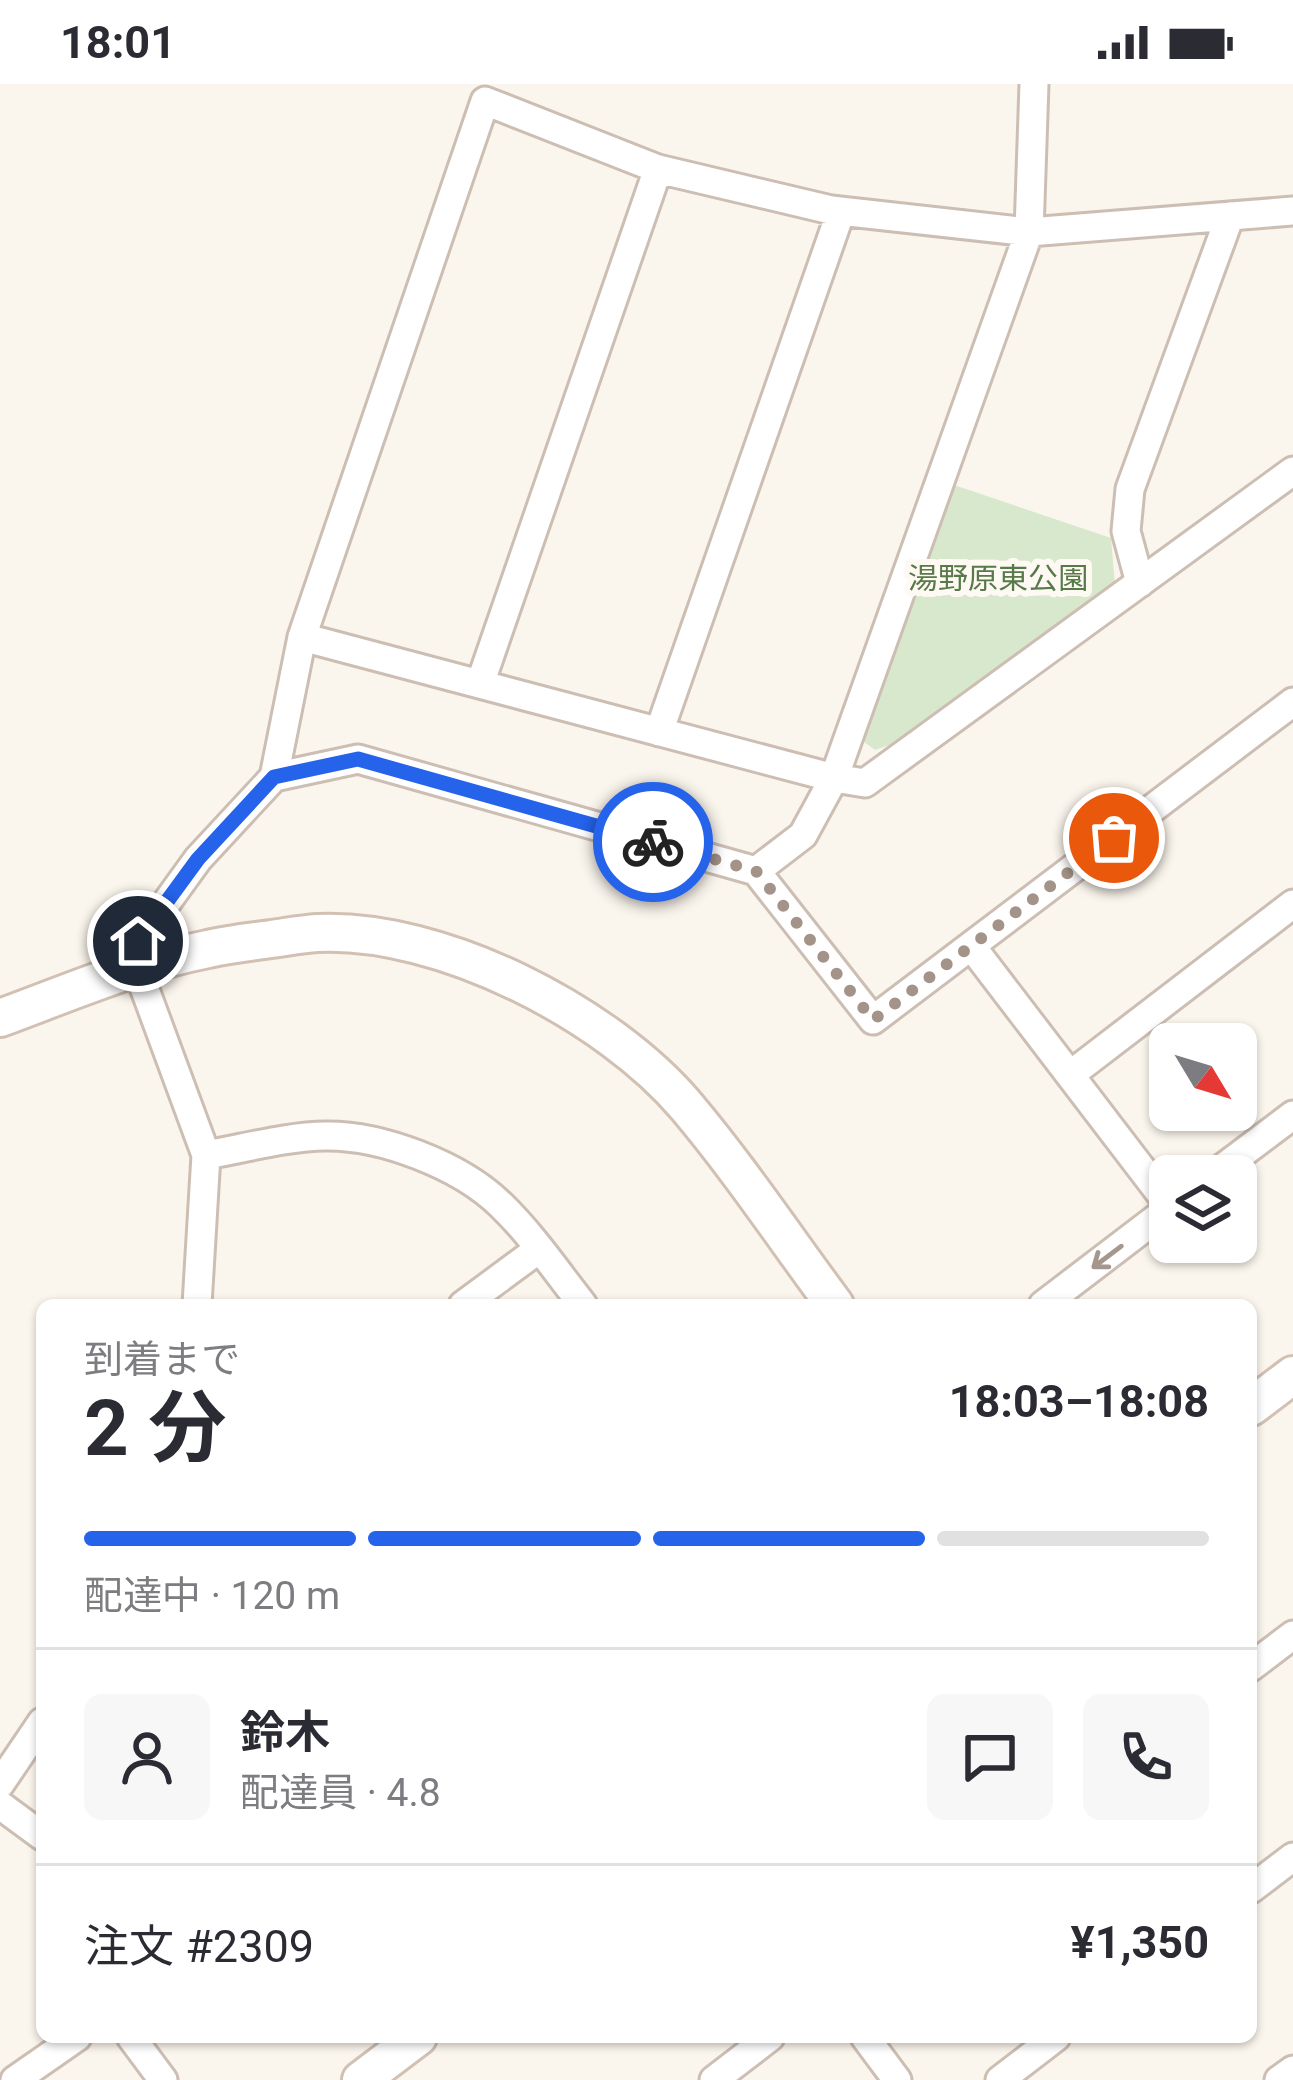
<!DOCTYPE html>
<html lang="ja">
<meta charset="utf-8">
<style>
:root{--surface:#fff;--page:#f7f7f7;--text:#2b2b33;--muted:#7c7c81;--line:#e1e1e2;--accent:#2563eb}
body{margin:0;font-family:Roboto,"Noto Sans JP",sans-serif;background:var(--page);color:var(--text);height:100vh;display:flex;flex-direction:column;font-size:45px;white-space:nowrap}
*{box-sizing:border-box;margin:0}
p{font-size:39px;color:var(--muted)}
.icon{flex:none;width:66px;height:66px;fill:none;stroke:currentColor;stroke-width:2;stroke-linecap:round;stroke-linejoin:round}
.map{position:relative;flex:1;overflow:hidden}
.drawer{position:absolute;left:36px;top:1215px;width:1221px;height:744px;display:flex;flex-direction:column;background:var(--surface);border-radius:18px;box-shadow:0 3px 9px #0004}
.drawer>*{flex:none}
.needle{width:78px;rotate:128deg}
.controls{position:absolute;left:1149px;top:939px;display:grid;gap:24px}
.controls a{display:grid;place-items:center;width:108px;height:108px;border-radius:18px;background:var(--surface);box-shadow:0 3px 9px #0004;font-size:60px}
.pin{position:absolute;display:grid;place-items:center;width:102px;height:102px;color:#fff;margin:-51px;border:6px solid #fff;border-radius:50%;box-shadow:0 3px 12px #0007}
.courier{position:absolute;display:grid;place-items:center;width:120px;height:120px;margin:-60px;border:9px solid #2563eb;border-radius:50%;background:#fff;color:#222;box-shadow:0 3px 15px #0007}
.summary em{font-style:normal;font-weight:700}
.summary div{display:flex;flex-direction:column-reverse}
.summary{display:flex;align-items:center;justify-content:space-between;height:204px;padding:0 48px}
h1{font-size:78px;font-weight:700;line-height:90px}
.bar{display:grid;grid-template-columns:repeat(4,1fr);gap:18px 12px;align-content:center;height:144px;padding:0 48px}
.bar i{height:15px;border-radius:9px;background:var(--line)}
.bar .current{background:var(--accent)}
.bar p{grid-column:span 4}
.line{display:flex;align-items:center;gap:30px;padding:0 48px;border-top:3px solid var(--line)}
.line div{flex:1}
.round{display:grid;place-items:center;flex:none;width:126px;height:126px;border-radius:18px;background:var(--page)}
.status{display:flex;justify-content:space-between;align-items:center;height:84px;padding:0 60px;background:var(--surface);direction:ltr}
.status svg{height:33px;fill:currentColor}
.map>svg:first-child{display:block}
.green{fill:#d8e8cc}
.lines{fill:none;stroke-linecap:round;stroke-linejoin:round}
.street-casing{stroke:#cdbeb3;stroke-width:33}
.secondary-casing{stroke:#d2c0b3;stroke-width:42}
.street{stroke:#fff;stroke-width:27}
.secondary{stroke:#fff;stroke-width:36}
.oneway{stroke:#a5968e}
.done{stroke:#a49388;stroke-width:12;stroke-dasharray:0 21.6}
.route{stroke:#2563eb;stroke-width:15}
.labels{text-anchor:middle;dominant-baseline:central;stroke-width:12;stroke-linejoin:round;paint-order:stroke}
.park-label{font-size:30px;fill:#58794a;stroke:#fefaf3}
</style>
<div class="status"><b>18:01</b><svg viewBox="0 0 49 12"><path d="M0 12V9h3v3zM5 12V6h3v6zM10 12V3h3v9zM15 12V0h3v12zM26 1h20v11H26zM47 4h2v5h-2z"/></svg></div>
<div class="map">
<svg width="1293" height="1996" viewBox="0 0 1293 1996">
<rect width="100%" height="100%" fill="#fbf6ed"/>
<path class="green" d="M954,401l157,53 4,46 -210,156 -30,10 -15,-11z"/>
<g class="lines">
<defs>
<path id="street" d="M1140,499l-14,-52 4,-42 100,-273
M302,553l183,-536 173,68 173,41 198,22 264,-21
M480,600l178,-515
M659,648l182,-521
M274,693l28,-140 532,141 31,5 428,-312
M756,787l47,-36 31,-57 195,-546 5,-148
M972,863l198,259
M1070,991l223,-171
M206,1071c35,-6 84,-19 119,-19 56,-1 135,29 176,69 31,30 56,67 82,100
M1212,1092l81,-61
M197,1221l9,-150 -69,-187 1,-26 60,-83 76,-82 84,-18 398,112 117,149 420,-318
M463,1221l76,-56
M1043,1221l127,-97
M1251,1583l42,-32
M0,1700l42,-62
M0,1721l42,31
M1251,1805l42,-32
M131,1953l32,43
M865,1953l32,43
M15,1996l62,-43
M714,1996l56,-43
M1000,1996l56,-43
M1279,1996l14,-10"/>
<path id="secondary" d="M0,934c68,-25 137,-55 208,-69 21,-5 42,-7 63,-10 15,-2 31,-5 46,-6 124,-6 292,81 370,174 53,63 99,132 148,198
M1251,1323l42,-32
M361,1996l57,-43"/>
</defs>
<use href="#street" class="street-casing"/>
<use href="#secondary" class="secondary-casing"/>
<use href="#street" class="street"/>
<use href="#secondary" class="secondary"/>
</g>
<defs><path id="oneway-shaft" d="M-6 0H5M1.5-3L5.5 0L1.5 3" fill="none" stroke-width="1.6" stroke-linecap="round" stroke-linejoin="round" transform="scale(3)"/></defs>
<use class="oneway" href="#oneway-shaft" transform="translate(1107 1173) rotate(143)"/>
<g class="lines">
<path class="done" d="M653,758l103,29 117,149 241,-182"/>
<path class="route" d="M138,857l60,-82 76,-82 84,-18 295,83"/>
</g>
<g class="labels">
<g class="park-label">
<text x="998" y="494">湯野原東公園</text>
</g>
</g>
</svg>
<div class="controls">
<a><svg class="needle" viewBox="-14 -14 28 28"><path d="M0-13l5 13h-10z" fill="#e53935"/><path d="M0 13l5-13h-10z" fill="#7c7c81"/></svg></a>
<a><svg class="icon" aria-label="layers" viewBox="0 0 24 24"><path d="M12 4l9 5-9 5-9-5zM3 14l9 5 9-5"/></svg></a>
</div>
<div class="pin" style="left:1114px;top:754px;background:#ea580c"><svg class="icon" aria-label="bag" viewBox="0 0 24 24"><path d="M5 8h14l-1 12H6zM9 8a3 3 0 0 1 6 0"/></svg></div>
<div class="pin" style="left:138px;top:857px;background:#1f2937"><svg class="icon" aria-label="home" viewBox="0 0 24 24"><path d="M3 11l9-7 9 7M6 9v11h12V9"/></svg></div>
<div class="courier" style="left:653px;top:758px"><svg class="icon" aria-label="bike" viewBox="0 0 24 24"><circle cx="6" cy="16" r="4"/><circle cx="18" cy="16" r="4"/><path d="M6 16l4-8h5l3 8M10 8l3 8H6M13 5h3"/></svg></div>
<section class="drawer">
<div class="summary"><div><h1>2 分</h1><p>到着まで</p></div><em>18:03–18:08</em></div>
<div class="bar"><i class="current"></i><i class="current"></i><i class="current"></i><i></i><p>配達中 · 120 m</p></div>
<div class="line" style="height:216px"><a class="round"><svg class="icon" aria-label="person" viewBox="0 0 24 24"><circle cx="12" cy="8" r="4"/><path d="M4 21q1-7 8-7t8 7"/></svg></a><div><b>鈴木</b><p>配達員 · 4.8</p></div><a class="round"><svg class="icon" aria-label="chat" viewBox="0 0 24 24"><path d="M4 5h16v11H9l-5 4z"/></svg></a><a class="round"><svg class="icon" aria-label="phone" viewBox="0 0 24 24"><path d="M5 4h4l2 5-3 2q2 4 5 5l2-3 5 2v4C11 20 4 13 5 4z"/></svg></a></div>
<div class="line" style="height:156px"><div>注文 #2309</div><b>¥1,350</b></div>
</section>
</div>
